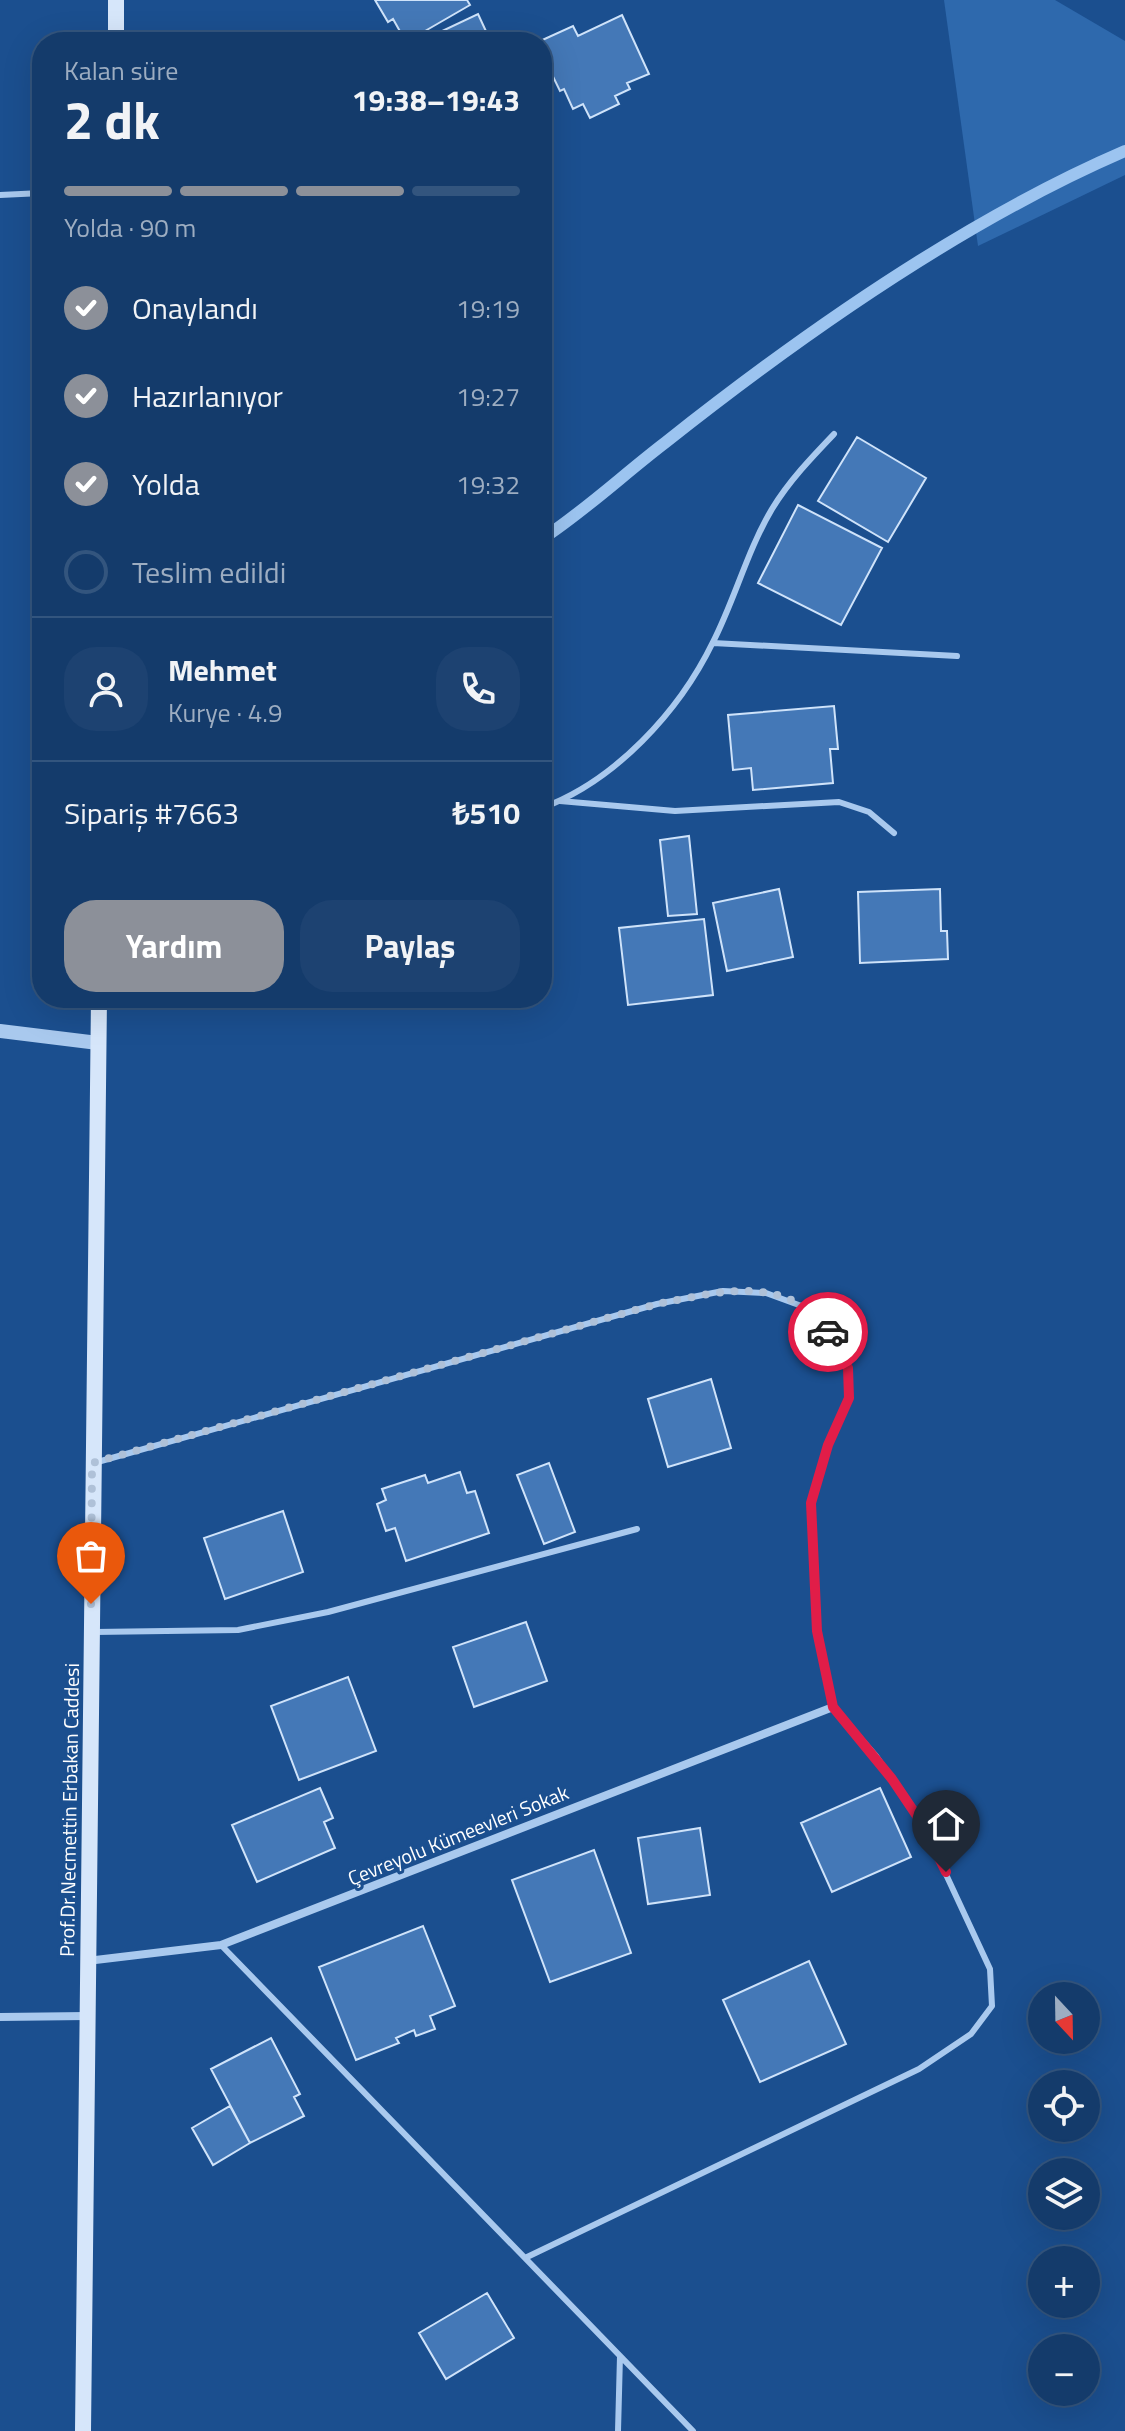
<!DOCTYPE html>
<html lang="tr">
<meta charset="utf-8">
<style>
:root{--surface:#143b6b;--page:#1d4271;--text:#f1f3f6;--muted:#9dadc1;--line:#33557e;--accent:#8c9099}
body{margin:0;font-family:"Titillium Web",sans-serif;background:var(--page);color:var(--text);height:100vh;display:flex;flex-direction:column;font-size:30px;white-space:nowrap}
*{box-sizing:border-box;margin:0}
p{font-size:26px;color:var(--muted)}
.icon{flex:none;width:44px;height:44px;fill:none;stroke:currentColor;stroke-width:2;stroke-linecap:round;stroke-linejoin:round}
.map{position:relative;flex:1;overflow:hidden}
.drawer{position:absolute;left:32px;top:32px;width:520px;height:976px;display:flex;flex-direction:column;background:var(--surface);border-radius:32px;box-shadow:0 8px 32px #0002,0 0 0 2px var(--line)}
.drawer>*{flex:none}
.needle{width:52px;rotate:158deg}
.fabs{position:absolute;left:1028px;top:1982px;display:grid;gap:16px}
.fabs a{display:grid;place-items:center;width:72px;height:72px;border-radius:50%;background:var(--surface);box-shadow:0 8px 32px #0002,0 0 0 2px var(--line);font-size:40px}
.pin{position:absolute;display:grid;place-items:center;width:68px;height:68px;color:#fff;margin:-82px -34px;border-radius:50% 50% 50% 0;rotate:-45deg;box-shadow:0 0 8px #0007}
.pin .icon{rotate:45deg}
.courier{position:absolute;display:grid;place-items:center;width:80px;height:80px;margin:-40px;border:6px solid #e11d48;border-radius:50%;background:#fff;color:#222;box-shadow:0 2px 10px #0007}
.headline em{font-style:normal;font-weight:700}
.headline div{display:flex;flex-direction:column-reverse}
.headline{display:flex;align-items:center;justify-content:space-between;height:136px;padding:0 32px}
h1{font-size:52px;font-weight:700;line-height:60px}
.bar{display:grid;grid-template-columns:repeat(4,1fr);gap:12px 8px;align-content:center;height:96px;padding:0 32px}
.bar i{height:10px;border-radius:6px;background:var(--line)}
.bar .on{background:var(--accent)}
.bar p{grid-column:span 4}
.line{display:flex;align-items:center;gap:20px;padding:0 32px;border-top:2px solid var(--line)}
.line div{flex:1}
.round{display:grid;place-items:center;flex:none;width:84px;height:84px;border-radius:32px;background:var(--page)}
ol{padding:0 32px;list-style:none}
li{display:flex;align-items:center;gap:24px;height:88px}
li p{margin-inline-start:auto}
li .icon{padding:8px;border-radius:50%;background:var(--accent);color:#fff;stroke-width:4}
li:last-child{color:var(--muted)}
li i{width:44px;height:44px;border:4px solid var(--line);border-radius:50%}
.primary-button{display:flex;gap:16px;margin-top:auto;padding:16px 32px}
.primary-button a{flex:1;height:92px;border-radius:32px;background:var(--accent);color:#fff;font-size:32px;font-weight:700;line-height:92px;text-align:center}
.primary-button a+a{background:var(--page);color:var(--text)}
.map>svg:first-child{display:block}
.green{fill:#2e69ad}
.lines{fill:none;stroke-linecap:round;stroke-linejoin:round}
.stream{stroke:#9cc4f0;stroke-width:12}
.building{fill:#4478b7;stroke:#cfe3fa;stroke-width:2}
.service{stroke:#a9c9ee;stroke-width:6}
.minor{stroke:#a9c9ee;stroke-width:8}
.tertiary{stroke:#a9c9ee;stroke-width:14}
.secondary{stroke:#d6e6fa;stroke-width:16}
.done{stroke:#afc1d8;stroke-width:8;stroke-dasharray:0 14.4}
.route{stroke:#e11d48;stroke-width:10}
.labels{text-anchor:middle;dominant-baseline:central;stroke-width:6;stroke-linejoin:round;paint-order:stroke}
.street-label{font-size:20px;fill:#fff;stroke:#1b4f8f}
</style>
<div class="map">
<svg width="1125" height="2431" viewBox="0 0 1125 2431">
<rect width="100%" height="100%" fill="#1b4f8f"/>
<path class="green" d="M944,0h111l70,41v134l-147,71z"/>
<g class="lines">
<path class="stream" d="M542,539c44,-29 82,-65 124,-97 135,-107 301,-223 459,-291"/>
</g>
<path class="building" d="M375,0h92l3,5 -64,37 -13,-23 -5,3z
M478,14l13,28h-72z
M622,15l27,59 -22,9 3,6 -15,7 4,8 -29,14 -7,-14 -10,5 -9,-20 -4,2 -18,-37v-12h-4l35,-16 5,10z
M857,437l69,41 -38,64 -70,-41z
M798,505l84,43 -41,77 -83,-42z
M834,706l4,43h-8l3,34 -80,7 -2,-22 -18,2 -5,-55z
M689,836l8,78 -29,2 -8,-76z
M779,889l14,68 -66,14 -14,-68z
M940,889l1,42h6l1,28 -88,4 -2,-71z
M704,919l9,76 -85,10 -9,-77z
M711,1379l20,69 -63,19 -20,-68z
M549,1463l26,69 -31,12 -27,-69z
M460,1472l7,21 8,-2 14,42 -83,28 -11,-33 -9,3 -9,-27 9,-4 -4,-11 43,-14 3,8z
M283,1511l20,61 -78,27 -21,-61z
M526,1622l21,59 -73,26 -21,-60z
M348,1677l28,74 -77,29 -28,-74z
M320,1788l13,30 -9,4 11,26 -78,34 -25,-57z
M880,1788l31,69 -79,35 -31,-69z
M700,1828l10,67 -62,9 -10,-66z
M594,1850l37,103 -81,29 -38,-102z
M423,1926l32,80 -25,10 5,13 -19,7 -2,-6 -18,8 3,5 -43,17 -37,-93z
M809,1961l37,83 -86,38 -37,-82z
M271,2038l29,56 -6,3 10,19 -54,27 -39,-74z
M230,2106l20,37 -37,22 -21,-37z
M487,2293l27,45 -68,41 -27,-46z"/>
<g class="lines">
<path class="service" d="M0,195l42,-2
M713,643l244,13
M560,801l115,10 164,-9 30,10 25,21
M542,808c73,-27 137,-96 171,-166 22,-43 34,-91 59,-133 17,-28 40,-52 62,-75
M94,1463l563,-159 66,-13 43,2 41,15 27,31 14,29 1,30 -21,47 -17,58 6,128 16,76 43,49 47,69 67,144 2,37 -21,28 -52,35 -394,189
M94,1632l144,-2 90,-18 309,-83
M221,1945l472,486
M618,2431l2,-75"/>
<path class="minor" d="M87,1961l134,-16 612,-238
M0,2017l87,-1"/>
<path class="tertiary" d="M0,1031l98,12"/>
<path class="secondary" d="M116,42v-42
M83,2431l16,-1433"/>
</g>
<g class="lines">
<path class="done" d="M91,1604l1,-141 565,-159c48,-9 105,-26 149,4 8,6 15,17 22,24"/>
<path class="route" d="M828,1332l20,36 1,30 -21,47 -17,58 6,128 16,76 59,72 31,46 23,47"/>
</g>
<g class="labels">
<g class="street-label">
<text transform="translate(69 1810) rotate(-89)">Prof.Dr.Necmettin Erbakan Caddesi</text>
<text transform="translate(458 1835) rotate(-22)">Çevreyolu Kümeevleri Sokak</text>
</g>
</g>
</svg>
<div class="fabs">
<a><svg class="needle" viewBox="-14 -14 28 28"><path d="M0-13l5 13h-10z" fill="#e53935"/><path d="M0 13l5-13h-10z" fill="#9dadc1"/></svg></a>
<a><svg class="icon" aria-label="locate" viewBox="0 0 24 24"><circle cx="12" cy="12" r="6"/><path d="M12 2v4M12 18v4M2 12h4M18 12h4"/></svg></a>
<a><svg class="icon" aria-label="layers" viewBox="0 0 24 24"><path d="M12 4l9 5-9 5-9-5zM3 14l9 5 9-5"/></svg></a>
<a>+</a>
<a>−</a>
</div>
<div class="pin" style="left:91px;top:1604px;background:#ea580c"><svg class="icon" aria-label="bag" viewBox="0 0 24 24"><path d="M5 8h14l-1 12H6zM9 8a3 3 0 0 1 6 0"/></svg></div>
<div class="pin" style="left:946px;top:1872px;background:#1f2937"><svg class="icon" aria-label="home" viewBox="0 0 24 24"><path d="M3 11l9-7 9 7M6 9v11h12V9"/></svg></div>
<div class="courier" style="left:828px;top:1332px"><svg class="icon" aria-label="car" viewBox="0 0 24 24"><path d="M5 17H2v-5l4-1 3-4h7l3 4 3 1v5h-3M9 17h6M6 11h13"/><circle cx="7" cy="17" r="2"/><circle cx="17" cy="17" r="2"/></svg></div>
<section class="drawer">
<div class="headline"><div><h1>2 dk</h1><p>Kalan süre</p></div><em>19:38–19:43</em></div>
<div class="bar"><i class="on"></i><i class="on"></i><i class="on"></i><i></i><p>Yolda · 90 m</p></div>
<ol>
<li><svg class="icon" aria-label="check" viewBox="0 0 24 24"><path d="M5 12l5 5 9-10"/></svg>Onaylandı<p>19:19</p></li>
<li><svg class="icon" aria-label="check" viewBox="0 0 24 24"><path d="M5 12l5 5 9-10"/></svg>Hazırlanıyor<p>19:27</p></li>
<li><svg class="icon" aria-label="check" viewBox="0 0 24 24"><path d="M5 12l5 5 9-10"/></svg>Yolda<p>19:32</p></li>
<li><i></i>Teslim edildi</li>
</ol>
<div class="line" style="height:144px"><a class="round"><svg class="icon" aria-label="person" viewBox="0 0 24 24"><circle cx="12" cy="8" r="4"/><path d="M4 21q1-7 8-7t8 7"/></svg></a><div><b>Mehmet</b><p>Kurye · 4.9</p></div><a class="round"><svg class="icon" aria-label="phone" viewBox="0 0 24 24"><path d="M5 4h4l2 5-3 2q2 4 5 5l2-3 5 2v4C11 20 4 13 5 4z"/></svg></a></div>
<div class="line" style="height:104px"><div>Sipariş #7663</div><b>₺510</b></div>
<div class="primary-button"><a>Yardım</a><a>Paylaş</a></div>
</section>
</div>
